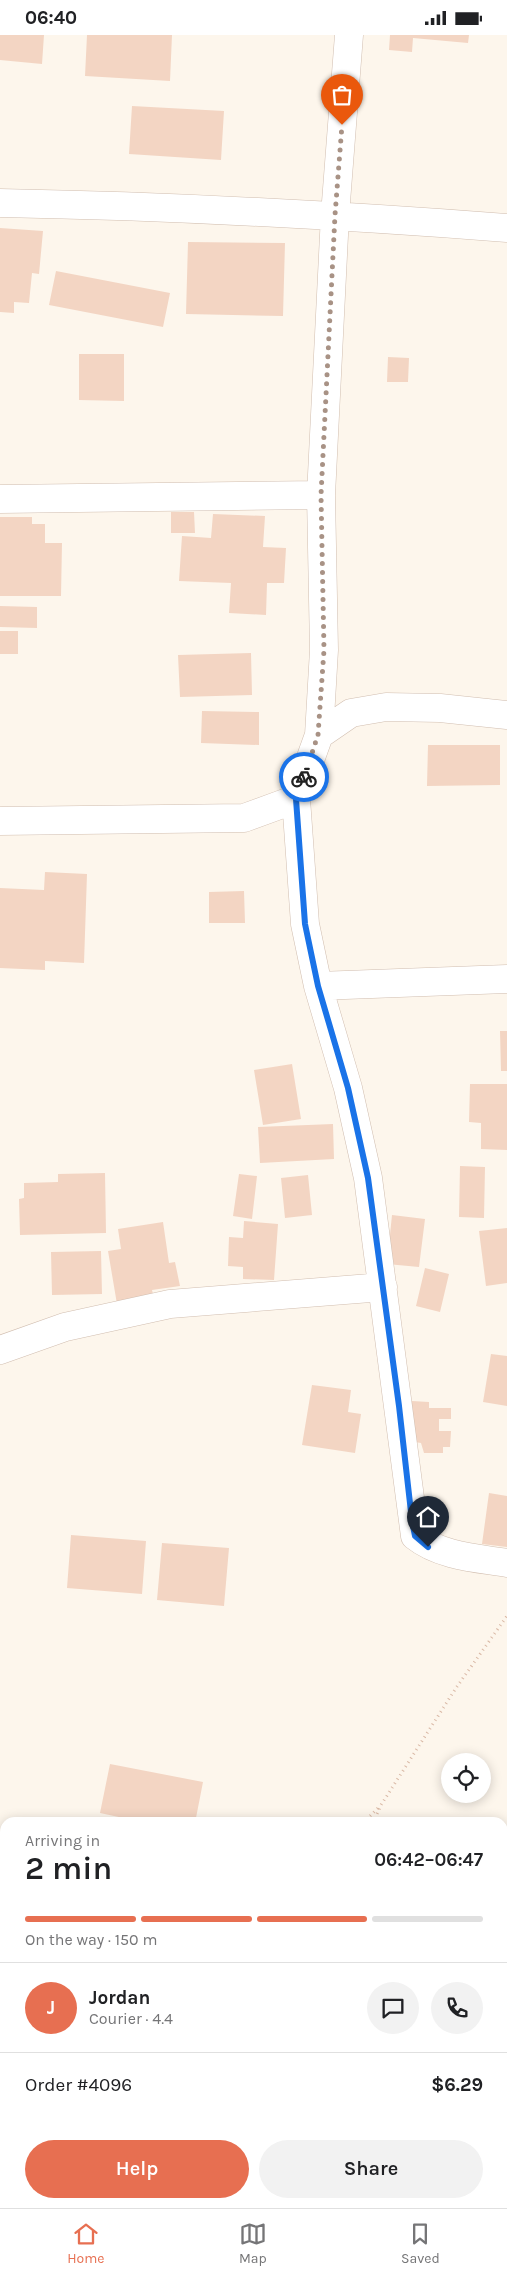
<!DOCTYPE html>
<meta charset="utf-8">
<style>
:root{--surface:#fff;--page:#f2f2f2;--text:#202124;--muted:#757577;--line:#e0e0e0;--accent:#e76f51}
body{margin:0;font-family:Karla,sans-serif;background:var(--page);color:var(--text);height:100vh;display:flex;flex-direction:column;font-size:19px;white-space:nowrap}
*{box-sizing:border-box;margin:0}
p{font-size:16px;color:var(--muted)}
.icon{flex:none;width:28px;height:28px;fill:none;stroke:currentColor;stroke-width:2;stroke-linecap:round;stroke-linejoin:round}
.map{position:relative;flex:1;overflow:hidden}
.details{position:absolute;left:0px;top:1782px;width:508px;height:391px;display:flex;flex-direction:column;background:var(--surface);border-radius:15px 15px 0 0;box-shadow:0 2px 12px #0003}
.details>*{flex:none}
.fabs{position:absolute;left:441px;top:1718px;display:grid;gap:10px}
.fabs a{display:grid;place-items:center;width:50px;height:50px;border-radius:50%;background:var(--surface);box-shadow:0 2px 12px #0003;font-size:25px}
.pin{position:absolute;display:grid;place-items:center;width:42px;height:42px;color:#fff;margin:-51px -21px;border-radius:50% 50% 50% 0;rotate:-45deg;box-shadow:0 0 5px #0007}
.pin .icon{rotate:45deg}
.courier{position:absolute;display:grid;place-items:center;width:50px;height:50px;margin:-25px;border:4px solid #1a73e8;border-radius:50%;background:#fff;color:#222;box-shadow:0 1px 6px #0007}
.head em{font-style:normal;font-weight:600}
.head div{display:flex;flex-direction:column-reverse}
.head{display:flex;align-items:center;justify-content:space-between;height:85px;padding:0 25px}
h1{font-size:32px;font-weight:600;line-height:38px}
.bar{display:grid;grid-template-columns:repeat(4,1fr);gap:8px 5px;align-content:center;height:60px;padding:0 25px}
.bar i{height:6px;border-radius:4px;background:var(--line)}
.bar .active{background:var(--accent)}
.bar p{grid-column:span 4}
.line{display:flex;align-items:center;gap:12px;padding:0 25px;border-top:1px solid var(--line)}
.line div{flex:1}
.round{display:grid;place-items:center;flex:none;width:52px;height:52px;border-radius:26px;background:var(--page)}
.action{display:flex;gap:10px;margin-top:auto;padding:10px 25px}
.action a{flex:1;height:58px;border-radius:30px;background:var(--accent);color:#fff;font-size:20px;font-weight:600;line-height:58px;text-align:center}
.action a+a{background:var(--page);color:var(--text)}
.status{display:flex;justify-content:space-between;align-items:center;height:35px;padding:0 25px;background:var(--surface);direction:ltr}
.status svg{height:14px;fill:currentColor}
.tab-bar{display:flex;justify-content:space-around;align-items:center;height:70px;border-top:1px solid var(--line);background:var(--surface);font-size:14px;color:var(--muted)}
.tab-bar a{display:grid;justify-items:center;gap:2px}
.tab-bar .active{color:var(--accent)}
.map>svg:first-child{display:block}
.building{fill:#f3d5c3}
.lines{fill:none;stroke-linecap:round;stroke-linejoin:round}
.street-casing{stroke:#d1beb0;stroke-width:29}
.path{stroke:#d9b8a5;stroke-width:3;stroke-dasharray:1 4;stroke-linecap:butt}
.street{stroke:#fff;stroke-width:28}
.done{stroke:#a89285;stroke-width:5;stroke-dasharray:0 9}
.route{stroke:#1a73e8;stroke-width:6}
</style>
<div class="status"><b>06:40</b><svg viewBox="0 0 49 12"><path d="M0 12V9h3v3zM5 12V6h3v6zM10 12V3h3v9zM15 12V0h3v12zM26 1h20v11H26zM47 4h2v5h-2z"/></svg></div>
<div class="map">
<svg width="507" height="2173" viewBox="0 0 507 2173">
<rect width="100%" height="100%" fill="#fdf6ec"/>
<path class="building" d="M0,0h44l-2,29 -42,-4z
M87,0h85l-2,46 -85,-5z
M390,0h79l-1,8 -55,-5 -1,14 -23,-2z
M132,71l92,5 -3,49 -92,-6z
M0,193l43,3 -4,43 -7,-1 -3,30 -15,-1v11l-14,-1z
M188,207l97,1 -2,73 -97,-2z
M56,236l114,22 -7,34 -114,-22z
M79,319h45v47l-45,-1z
M388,322l21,1 -1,24h-21z
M171,477h23l1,21h-24z
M213,479l52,2 -2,31 23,1 -2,35h-17l-1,32 -37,-2 2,-30 -52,-2 3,-45 29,2z
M0,482h32v7h13v19h17l-1,53h-61z
M0,571l37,1v21l-37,-1z
M0,596h18v23h-18z
M251,618l1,42 -72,2 -2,-42z
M202,676l57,1v33l-58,-2z
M428,710h72v40l-73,1z
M45,837l42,2 -3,89 -39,-2v9l-45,-2v-80l44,2z
M244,856l1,32h-36v-31z
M500,996h7v40h-6z
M292,1029l9,55 -38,6 -9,-55z
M470,1049h37v66l-26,-1v-26l-12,-1z
M333,1089l1,35 -74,4 -2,-36z
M460,1131l25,1 -1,51 -25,-1z
M105,1138l1,60 -86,2 -1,-36 5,-1v-15l34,-1v-8z
M239,1139l18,2 -5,43 -19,-3z
M308,1140l4,40 -27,3 -4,-40z
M392,1180l33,4 -6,48 -32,-3z
M244,1186l34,3 -4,56 -31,-1v-12l-15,-1 1,-29 14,1z
M163,1187l6,41 6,-1 5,24 -28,4 2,8 -37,6 -9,-53 13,-2 -3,-20z
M507,1193v55l-21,3 -7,-55z
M101,1216l1,43 -50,1 -1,-43z
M425,1233l24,6 -9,38 -24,-6z
M491,1319l16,2v50l-24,-4z
M312,1350l39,5 -3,22 13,2 -6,39 -53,-8z
M412,1366l17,1v6h22v11h-12v12h12l-1,16h-7v6h-19l-3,-10 -6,-1v-17h-4z
M489,1458l18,3v51l-25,-3z
M71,1500l75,6 -4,53 -75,-6z
M162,1508l67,5 -5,58 -67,-6z
M110,1729l93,18 -8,41h-48l-47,-10z
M147,2169h59v4h-59z"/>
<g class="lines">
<defs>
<path id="street" d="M0,168c169,3 338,12 507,25
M0,464l321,-4
M319,700l32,-22 35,-6 54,1 67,7
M296,764l9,125 13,62 30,102 20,90 47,358c25,20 61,22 92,27
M0,786l244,-3 52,-19 23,-64 5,-85 -3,-155 14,-280 14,-180
M318,951l189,-7
M0,1315l65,-23 105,-23 213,-17
M0,1916l5,-1
M502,2026l5,5"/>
</defs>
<use href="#street" class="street-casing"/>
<path class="path" d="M363,1788l16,-16
M373,1788l8,-18 75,-117 51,-72
M118,2173l1,-4"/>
<use href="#street" class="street"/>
</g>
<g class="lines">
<path class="done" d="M304,742l14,-42 6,-85 -3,-155 14,-280 7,-90"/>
<path class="route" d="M304,742l-8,22 9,125 13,62 30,102 20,90 31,228 13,115 3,15 13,11"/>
</g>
</svg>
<div class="fabs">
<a><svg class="icon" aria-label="locate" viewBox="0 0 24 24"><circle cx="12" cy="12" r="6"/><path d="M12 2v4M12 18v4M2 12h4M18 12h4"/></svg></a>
</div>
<div class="pin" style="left:342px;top:90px;background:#ea580c"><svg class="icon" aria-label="bag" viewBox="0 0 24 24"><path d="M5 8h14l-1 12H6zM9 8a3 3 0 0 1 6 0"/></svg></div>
<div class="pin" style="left:428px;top:1512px;background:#1f2937"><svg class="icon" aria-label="home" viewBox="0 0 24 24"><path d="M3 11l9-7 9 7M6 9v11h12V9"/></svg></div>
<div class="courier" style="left:304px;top:742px"><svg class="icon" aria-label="bike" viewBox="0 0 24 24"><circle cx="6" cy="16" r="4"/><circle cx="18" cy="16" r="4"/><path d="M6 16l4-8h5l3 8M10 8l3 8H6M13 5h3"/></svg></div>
<section class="details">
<div class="head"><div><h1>2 min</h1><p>Arriving in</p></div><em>06:42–06:47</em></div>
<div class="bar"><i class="active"></i><i class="active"></i><i class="active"></i><i></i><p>On the way · 150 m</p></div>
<div class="line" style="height:90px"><b class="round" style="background:var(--accent);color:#fff">J</b><div><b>Jordan</b><p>Courier · 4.4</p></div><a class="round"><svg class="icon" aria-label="chat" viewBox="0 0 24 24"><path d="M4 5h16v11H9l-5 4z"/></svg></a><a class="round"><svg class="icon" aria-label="phone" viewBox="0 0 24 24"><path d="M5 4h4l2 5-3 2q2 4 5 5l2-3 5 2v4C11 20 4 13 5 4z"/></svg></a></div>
<div class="line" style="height:65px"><div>Order #4096</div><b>$6.29</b></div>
<div class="action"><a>Help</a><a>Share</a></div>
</section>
</div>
<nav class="tab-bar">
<a class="active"><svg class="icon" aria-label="home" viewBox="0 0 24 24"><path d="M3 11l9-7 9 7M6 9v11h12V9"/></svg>Home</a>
<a><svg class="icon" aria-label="map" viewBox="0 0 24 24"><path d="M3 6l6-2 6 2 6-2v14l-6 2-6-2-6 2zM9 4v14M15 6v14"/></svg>Map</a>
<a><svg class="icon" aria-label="saved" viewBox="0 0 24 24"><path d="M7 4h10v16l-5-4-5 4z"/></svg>Saved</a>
</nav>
